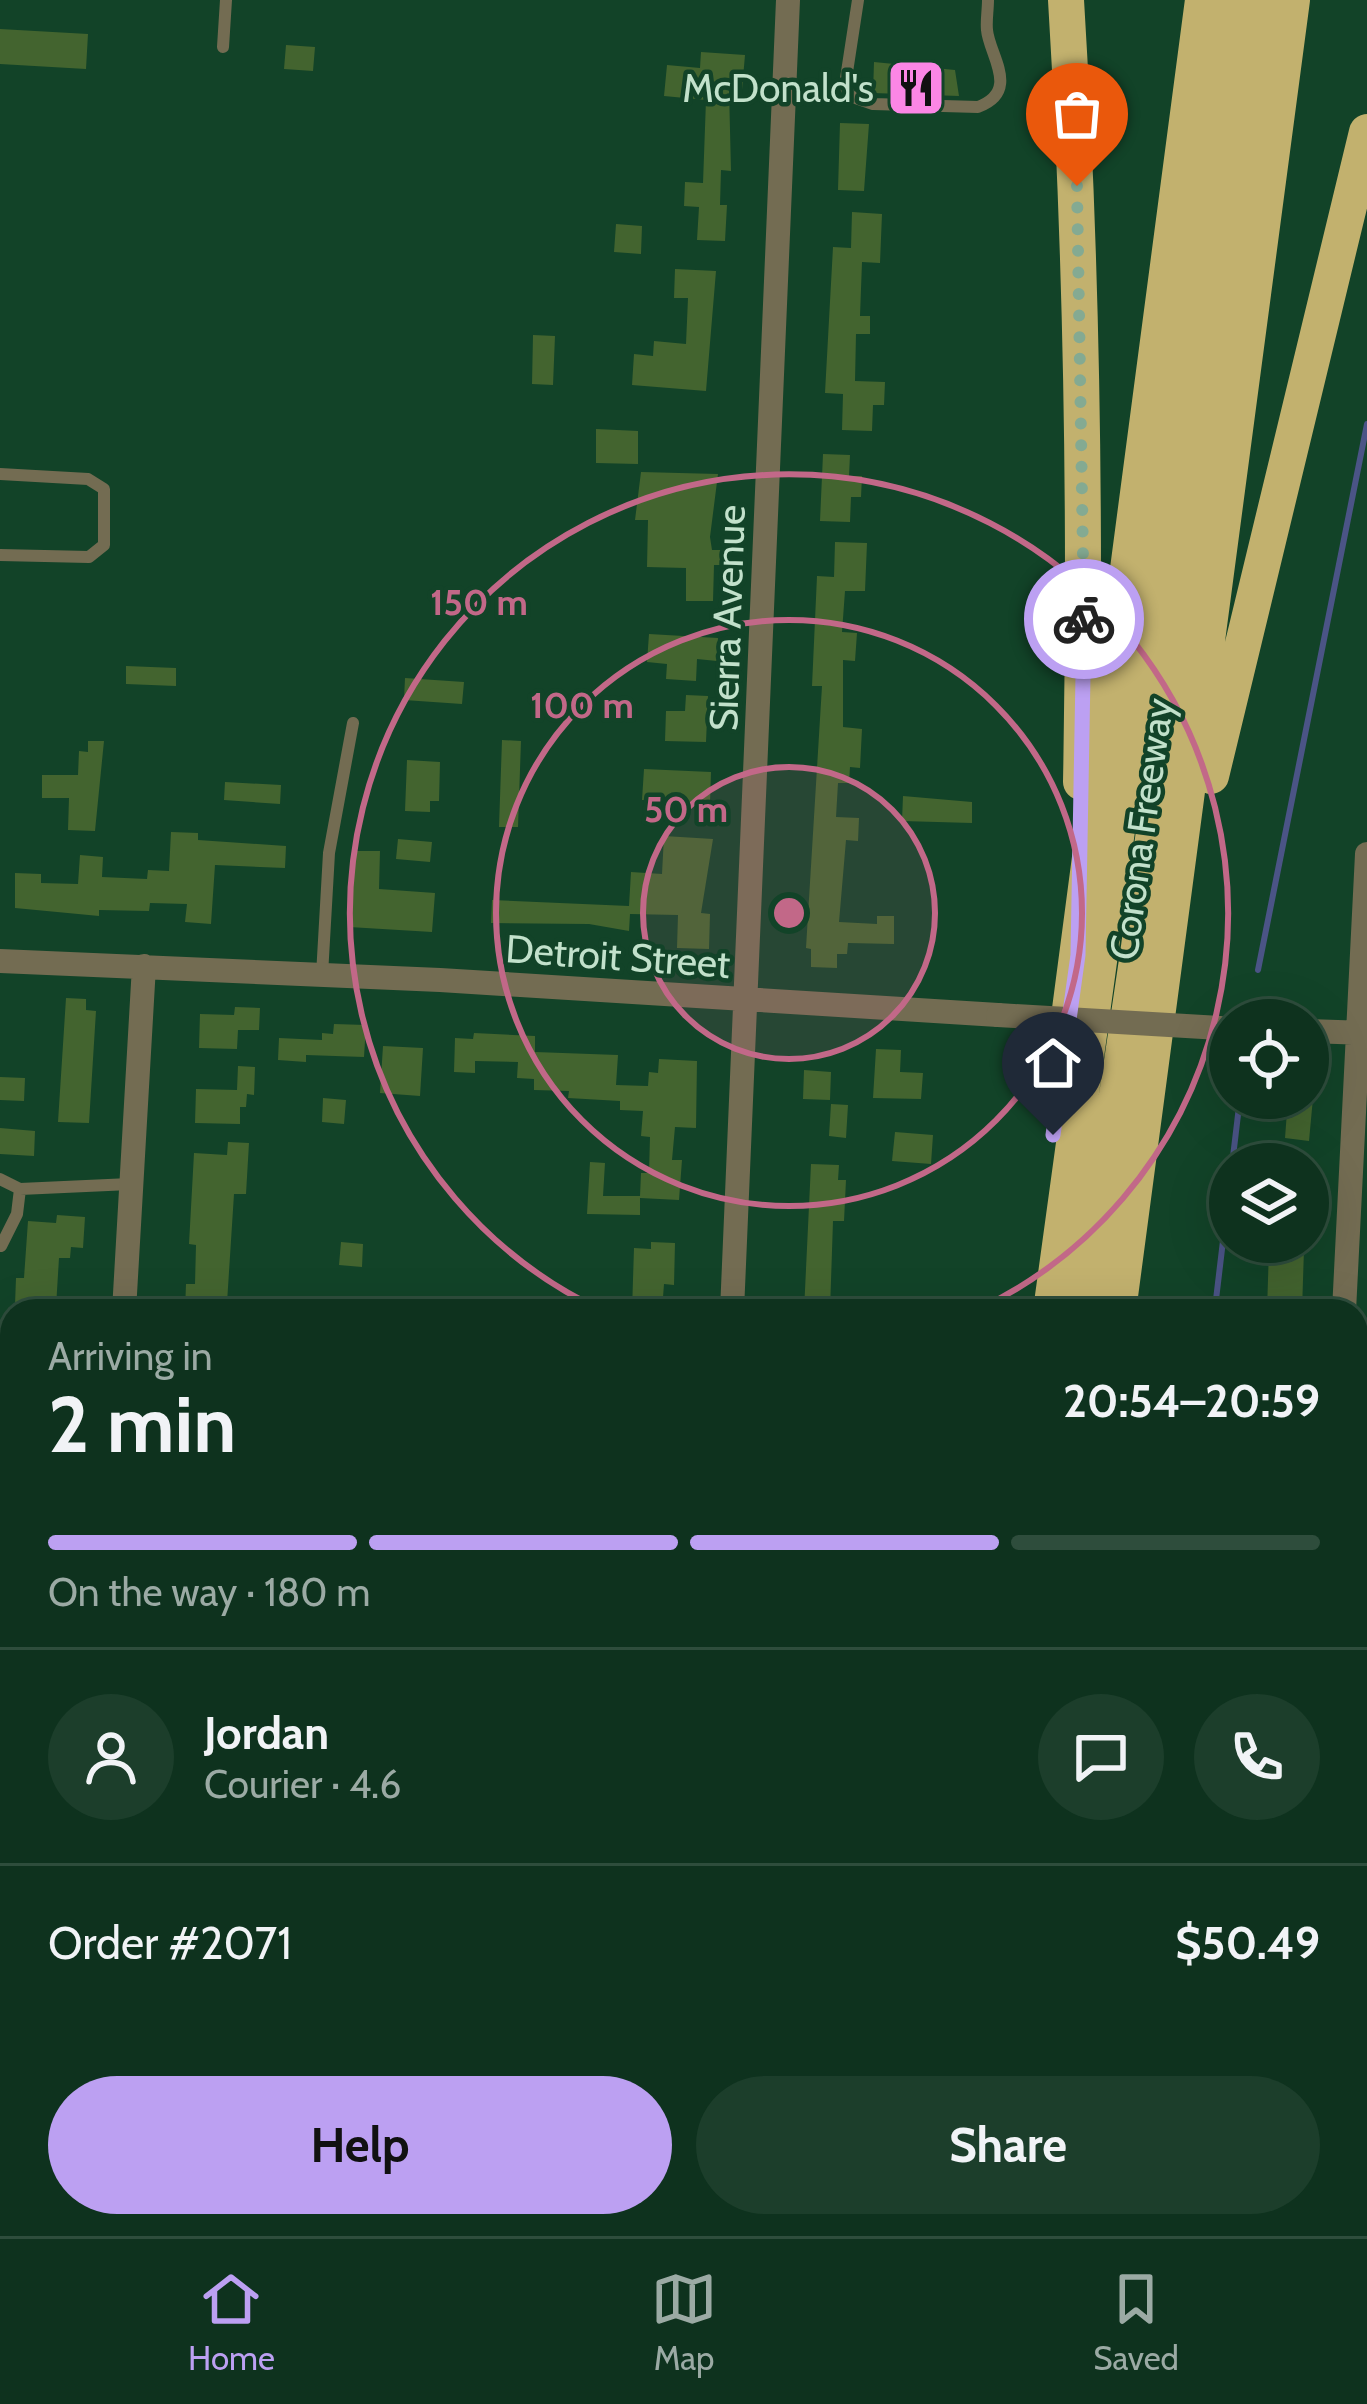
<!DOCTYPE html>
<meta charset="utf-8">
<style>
:root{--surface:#0e321e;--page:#1c3e2b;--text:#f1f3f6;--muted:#9baaa4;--line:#2e4d3c;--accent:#bca0f2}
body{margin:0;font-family:Cabin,sans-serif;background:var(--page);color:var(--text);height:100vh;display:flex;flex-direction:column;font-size:45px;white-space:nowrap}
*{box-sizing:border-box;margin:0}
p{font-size:39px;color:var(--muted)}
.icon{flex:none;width:66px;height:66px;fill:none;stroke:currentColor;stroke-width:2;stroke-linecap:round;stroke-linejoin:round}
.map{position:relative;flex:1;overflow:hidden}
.panel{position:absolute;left:0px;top:1299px;width:1368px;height:939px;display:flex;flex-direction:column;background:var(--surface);border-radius:36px 36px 0 0;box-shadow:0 12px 48px #0002,0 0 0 3px var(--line)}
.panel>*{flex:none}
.fabs{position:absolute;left:1209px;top:999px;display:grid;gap:24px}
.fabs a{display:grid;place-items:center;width:120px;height:120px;border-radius:50%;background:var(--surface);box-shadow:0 12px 48px #0002,0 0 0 3px var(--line);font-size:60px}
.pin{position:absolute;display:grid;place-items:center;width:102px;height:102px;color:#fff;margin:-123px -51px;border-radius:50% 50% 50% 0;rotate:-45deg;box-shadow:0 0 12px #0007}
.pin .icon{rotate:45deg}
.courier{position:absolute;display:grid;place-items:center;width:120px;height:120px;margin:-60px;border:9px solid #bca0f2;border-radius:50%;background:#fff;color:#222;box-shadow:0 3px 15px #0007}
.summary em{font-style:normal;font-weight:800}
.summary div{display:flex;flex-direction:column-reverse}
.summary{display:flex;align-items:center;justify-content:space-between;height:204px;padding:0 48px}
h1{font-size:78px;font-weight:800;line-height:90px}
.bar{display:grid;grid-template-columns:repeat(4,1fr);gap:18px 12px;align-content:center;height:144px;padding:0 48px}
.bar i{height:15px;border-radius:9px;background:var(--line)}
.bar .selected{background:var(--accent)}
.bar p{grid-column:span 4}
.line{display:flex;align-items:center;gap:30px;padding:0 48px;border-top:3px solid var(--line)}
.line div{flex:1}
.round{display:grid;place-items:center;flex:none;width:126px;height:126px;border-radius:63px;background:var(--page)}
.button{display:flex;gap:24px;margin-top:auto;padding:24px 48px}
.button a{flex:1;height:138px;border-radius:72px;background:var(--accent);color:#111;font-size:48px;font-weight:800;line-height:138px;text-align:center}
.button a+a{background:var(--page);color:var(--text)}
.tab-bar{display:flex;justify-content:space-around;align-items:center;height:168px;border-top:3px solid var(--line);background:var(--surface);font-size:33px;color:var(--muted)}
.tab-bar a{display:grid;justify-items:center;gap:6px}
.tab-bar .selected{color:var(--accent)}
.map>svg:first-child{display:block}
.water{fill:#4b5486}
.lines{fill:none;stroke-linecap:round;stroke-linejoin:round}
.stream{stroke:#4b5486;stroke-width:6}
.building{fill:#43642f}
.lane{stroke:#736c52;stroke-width:12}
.street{stroke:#736c52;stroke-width:24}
.highway{stroke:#c2b16e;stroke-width:36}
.street-bridge{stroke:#736c52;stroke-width:24}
.done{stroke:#84aa92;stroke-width:12;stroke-dasharray:0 21.6}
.route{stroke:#bca0f2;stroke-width:15}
.ring{fill:none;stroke:#c26888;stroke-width:6}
.labels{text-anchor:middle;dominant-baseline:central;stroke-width:9;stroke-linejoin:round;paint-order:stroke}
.poi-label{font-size:39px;fill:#c2e1cb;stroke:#124328;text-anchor:end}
.street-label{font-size:39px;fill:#c2e1cb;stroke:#124328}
.centre{fill:#c26888;stroke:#124328;stroke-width:6}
.ring-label{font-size:36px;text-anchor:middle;font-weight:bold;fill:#c26888;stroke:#124328;stroke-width:9;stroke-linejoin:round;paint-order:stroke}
</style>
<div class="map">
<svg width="1367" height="2236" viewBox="0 0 1367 2236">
<rect width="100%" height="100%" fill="#124328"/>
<path class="water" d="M1367,2034v202h-438l32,-10h395v-189z"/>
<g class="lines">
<path class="stream" d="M1258,970l109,-546
M1215,1308l25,-210"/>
</g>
<path class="building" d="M0,29l88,5 -2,35 -86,-5z
M286,45l29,2 -2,24 -29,-2z
M701,52l44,3 -3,35 -13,-1 2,82 -10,-1 -1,35h7l-2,36 -28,-1 2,-33 -15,-1 1,-24 18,1 3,-83 -42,-4 3,-31 33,3z
M874,62l81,8 4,26 -86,-3z
M840,123l29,1 -5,67 -26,-1z
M852,212l30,2 -2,49 -18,-1 -2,54h10v18h-14l-1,47 30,1 -1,23h-11l-1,26 -30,-1 1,-36 -18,-1 8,-146 18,1z
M616,224l26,2 -1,28 -27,-2z
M675,269l41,2 -10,120 -74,-6 2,-31 19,2 1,-15 32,3 2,-46h-14z
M533,335l22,1 -2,49 -21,-1z
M596,429l42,2v33l-42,-1z
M823,454l27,1 -1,21h13l-1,21h-10l-1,25 -30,-1z
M641,472l77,2 -8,63 2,13h11l-1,15h-8l-1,36h-27v-33l-39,-1 1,-47h-13z
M835,542l32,1 -2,48h-20l-3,41 15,1 -2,28 -12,-1v67l19,2 -2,39 -10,-1 -1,16h-11l-2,34 23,1 -1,23 -12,-1 -7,82 38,2v-8h17v28l-46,-1 -1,11h-10v14l-26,-1v-18l-5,-1 16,-262h-10l5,-110 17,1z
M649,634l69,4 -1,23 -20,-2 -1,22 -30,-2 1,-15 -20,-2z
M126,666l50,2v18l-50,-2z
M405,678l59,4 -2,22 -58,-4z
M686,695l22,1 -2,46 -41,-1 1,-30h19z
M502,740l19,1 -3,86h-19z
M88,741h16l-9,90 -27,-1 1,-32h-27v-23h36l1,-24 9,1z
M407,760l33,2 -1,39h-9v11l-25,-1z
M644,769l67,3 -1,31 -68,-3z
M225,782l56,3 -1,19 -56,-4z
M903,796l69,6v21l-70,-2z
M171,832l27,1v7l88,6 -1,22 -70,-3 -4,59 -26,-2 2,-18 -37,-1 -1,8 -50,-1v6l-84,-8v-35l26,1v9l37,1 2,-29 23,2 -1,20 45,2 1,-9 21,1z
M664,836l49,3 -12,74 9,1 -1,35 -32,-1 1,-33 -48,-1 -1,17 -40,-7 -98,-1 1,-23 137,6 2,-34 31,2z
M398,839l34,3 -2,20 -34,-3z
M352,851h28l-1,38 56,4 -3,39 -83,-5z
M66,998l20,1v11l10,1 -7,112 -31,-1z
M235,1007l25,1 -1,22h-21l-1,19 -38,-1 1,-34 34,1z
M334,1024l32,1 -2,32 -58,-2v7l-28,-2 1,-22 43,2v-7l11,1z
M474,1033l61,3v16l83,3 -2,30 32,1 1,-14 9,1 1,-14 38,2 -1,67 -21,-1 -3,33h10l-3,40 -39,-2v17l-53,-1 3,-52 15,1 -2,33h37l1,-23h8l1,-36 -9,-1 2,-25 -23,-1v-9l-52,-3 1,-7 -35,-1v-11l-17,-1 1,-16 -43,-1v12l-21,-1 1,-34 18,1z
M383,1046l40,2 -3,48 -40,-3z
M876,1049l25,1 -1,22 23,1 -2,26 -48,-1z
M238,1066l17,1 -1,28 -7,-1 -1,13h-6v17l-45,-1 1,-34 41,1z
M804,1070l27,2 -1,28 -27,-1z
M0,1077l25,1 -1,23 -24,-1z
M323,1098l23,2 -2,24 -22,-2z
M1288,1098h25l-4,43 -24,-3z
M831,1104l17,1 -2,33 -17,-2z
M0,1128l35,3 -1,25 -34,-2z
M895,1132l38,3 -2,29 -39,-3z
M228,1142l21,1 -3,51h-12l-7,109h-15v8h-27l1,-27h9l1,-39 -7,-1 5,-91 33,2z
M811,1164l28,1 -1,15h8l-2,41h-11l-3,90h-26z
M57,1215l28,2 -2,31 -12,-1 -1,11h-11l-3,49 -41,-2 1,-27h8l4,-57 28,2z
M341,1242l22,2 -1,23 -23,-2z
M651,1242l24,1 -1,42 -10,-1 -2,27h-30l2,-63 17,1z
M1269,1248l35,1 -2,62h-35z"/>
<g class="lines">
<path class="lane" d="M858,0l-13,85 5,11 23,8 105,3c43,-16 11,-52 9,-77 -1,-9 1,-20 1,-30
M223,47l3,-47
M0,474l88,5 16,10v56l-15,12 -89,-2
M322,975l7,-122 24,-130
M0,1179l20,10
M1,1246l16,-32 3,-25 110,-5
M1356,1688l11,17
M1356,2193l11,-7
M1245,2236l55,-10"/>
<path class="street" d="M0,961l440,19 558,35
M1308,1031l59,2
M124,1311l20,-345
M732,1311l56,-1311
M1344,1311l23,-457
M1356,1870l11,35
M0,2075l12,1
M82,2236l1,-10"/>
<path class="highway" d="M1066,0c16,261 20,520 15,782
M1211,776l156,-644
M1064,1055l139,-1055
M1051,1311l180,-1311
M1085,1311l54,-364 123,-947
M1118,1311l174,-1311
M793,2236l4,-10
M826,2236l3,-10
M861,2236l3,-10
M896,2236l4,-10"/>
<path class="street-bridge" d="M998,1015l222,13"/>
</g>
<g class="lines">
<path class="done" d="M1077,186l7,433"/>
<path class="route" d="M1053,1135l25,-180 6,-336"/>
</g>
<circle cx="789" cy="913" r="146" fill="#c26888" fill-opacity=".12"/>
<g class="ring">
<circle cx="789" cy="913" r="146"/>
<circle cx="789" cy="913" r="293"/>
<path d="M603 1311A439 439 0 1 1 975 1311"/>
</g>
<defs>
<symbol id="restaurant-square" viewBox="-11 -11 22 22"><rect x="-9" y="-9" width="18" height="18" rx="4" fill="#fb86e5" stroke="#124328"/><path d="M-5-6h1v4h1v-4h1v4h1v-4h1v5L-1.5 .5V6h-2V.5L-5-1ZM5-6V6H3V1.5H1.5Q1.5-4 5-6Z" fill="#111"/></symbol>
</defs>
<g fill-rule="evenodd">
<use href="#restaurant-square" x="883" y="55" width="66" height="66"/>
</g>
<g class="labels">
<g class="poi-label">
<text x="874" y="88">McDonald's</text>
</g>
<g class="street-label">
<text transform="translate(727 618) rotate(-88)">Sierra Avenue</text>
<text transform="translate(1141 829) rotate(-82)">Corona Freeway</text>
<text transform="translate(618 956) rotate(4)">Detroit Street</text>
</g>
</g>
<circle cx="789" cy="913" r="18" class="centre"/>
<g class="ring-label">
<text x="479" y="615">150 m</text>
<text x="582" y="718">100 m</text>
<text x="686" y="822">50 m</text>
</g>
</svg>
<div class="fabs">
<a><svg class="icon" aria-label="locate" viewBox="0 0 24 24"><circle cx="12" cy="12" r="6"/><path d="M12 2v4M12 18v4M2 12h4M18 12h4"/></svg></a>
<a><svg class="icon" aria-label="layers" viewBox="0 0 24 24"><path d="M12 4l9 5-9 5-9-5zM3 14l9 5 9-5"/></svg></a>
</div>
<div class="pin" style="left:1077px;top:186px;background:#ea580c"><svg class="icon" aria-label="bag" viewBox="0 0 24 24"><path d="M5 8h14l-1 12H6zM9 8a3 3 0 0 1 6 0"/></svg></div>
<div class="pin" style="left:1053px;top:1135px;background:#1f2937"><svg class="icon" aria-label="home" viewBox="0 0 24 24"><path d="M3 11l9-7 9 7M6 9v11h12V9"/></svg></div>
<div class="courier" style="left:1084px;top:619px"><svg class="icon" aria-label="bike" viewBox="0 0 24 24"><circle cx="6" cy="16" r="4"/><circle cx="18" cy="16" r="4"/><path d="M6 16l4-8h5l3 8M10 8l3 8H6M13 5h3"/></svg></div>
<section class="panel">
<div class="summary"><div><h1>2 min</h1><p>Arriving in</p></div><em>20:54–20:59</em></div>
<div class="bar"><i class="selected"></i><i class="selected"></i><i class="selected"></i><i></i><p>On the way · 180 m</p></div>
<div class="line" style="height:216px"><a class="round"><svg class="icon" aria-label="person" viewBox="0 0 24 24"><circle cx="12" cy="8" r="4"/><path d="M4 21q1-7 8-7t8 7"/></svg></a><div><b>Jordan</b><p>Courier · 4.6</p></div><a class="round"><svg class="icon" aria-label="chat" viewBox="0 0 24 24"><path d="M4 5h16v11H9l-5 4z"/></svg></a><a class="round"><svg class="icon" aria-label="phone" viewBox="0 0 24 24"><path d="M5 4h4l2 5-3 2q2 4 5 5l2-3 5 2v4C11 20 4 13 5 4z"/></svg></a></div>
<div class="line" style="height:156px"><div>Order #2071</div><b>$50.49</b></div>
<div class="button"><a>Help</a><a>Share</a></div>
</section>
</div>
<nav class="tab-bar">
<a class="selected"><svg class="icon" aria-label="home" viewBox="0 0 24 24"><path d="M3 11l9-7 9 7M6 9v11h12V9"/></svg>Home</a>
<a><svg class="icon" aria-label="map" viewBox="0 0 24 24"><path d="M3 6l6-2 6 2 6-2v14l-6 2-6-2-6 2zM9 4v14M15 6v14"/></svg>Map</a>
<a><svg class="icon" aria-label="saved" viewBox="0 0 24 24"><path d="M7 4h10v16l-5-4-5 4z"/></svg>Saved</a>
</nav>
